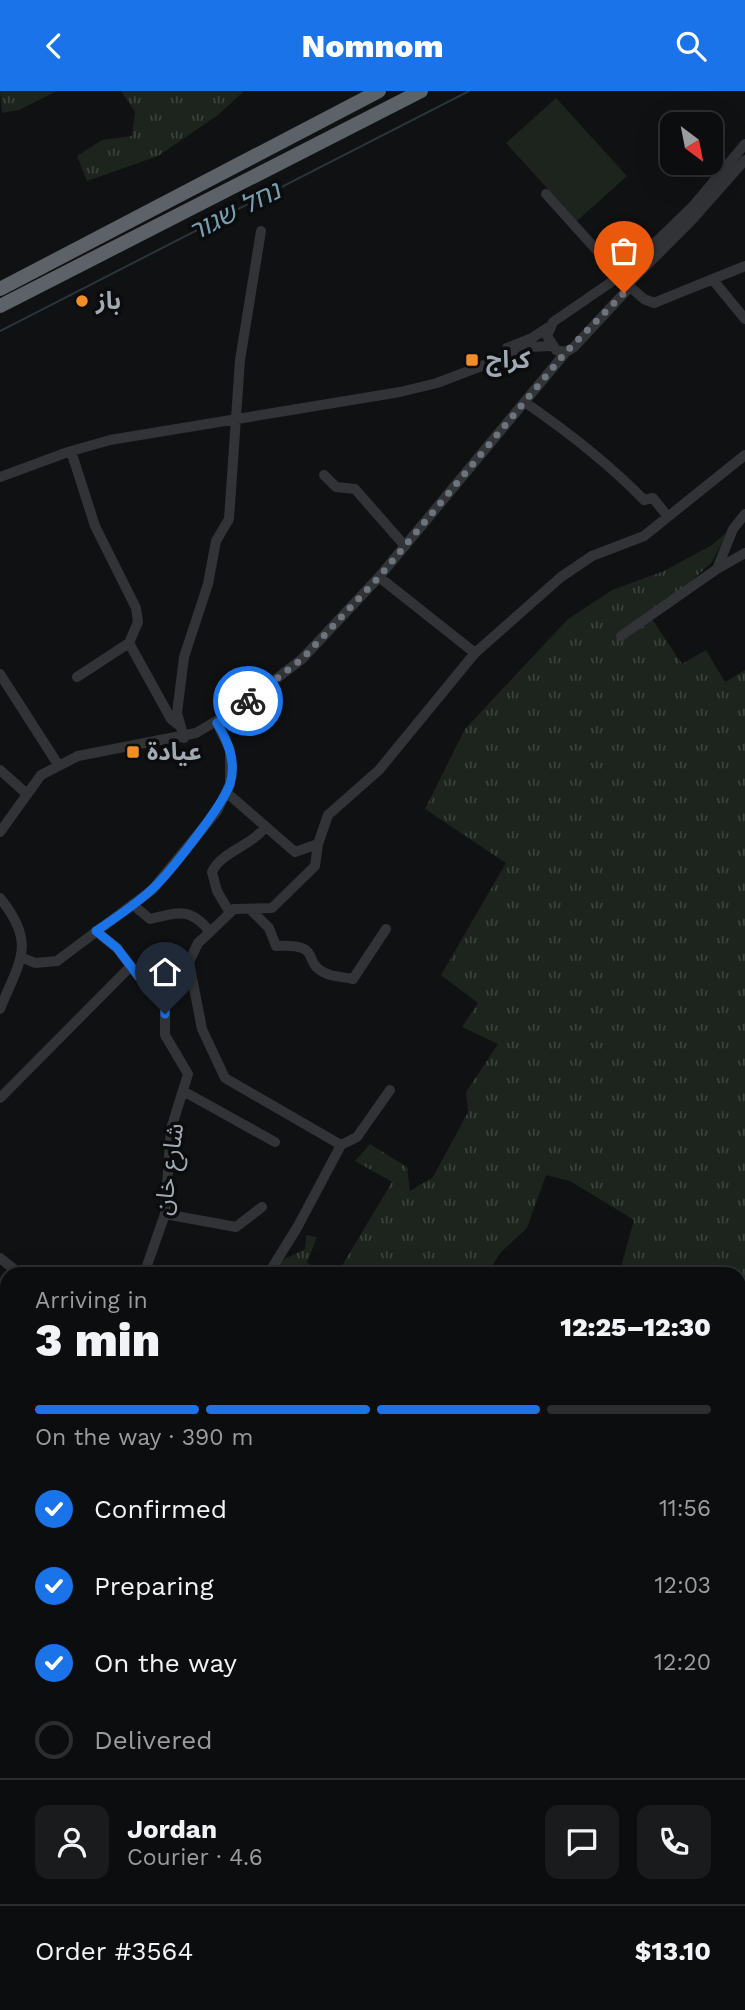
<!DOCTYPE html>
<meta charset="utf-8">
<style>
:root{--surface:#0c0d0e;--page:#1a1b1c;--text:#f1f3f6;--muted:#9a9c9e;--line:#2c2d2e;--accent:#1a73e8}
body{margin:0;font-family:"Work Sans","Noto Sans Arabic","Noto Sans Hebrew",sans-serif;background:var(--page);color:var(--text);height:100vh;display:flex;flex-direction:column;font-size:26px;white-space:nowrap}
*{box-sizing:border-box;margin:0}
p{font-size:23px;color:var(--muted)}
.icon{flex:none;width:38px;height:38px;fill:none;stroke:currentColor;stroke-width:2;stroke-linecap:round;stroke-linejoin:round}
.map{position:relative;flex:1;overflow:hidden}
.panel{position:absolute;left:0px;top:1176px;width:746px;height:744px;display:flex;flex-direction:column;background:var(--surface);border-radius:21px 21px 0 0;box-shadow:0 7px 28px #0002,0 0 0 2px var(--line)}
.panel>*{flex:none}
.needle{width:46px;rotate:148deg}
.buttons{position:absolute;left:660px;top:21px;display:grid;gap:14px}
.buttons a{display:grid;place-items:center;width:63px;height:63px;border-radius:14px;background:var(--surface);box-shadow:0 7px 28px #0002,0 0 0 2px var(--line);font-size:35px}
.pin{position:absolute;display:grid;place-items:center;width:60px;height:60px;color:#fff;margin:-72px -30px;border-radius:50% 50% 50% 0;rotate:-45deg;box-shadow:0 0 7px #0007}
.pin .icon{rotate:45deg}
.courier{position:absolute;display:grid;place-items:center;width:70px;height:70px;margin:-35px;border:5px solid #1a73e8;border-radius:50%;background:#fff;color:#222;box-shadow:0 2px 9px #0007}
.headline em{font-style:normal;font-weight:800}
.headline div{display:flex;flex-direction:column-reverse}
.headline{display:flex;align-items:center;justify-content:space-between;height:119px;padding:0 35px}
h1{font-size:46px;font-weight:800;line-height:52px}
.bar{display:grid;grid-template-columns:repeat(4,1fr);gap:10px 7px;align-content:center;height:84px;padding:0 35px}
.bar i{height:9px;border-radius:5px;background:var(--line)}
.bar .on{background:var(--accent)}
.bar p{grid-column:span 4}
.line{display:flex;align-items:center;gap:18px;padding:0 35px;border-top:2px solid var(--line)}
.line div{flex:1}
.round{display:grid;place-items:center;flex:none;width:74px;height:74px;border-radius:14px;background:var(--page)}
ol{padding:0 35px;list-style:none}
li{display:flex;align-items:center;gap:21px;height:77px}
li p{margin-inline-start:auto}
li .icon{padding:7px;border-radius:50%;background:var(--accent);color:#fff;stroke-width:4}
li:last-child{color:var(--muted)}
li i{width:38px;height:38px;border:4px solid var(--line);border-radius:50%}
header{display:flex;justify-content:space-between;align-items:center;height:91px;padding:0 35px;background:var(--accent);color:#fff;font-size:32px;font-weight:800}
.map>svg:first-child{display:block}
.grass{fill:url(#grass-tufts)}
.forest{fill:url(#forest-crowns)}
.pitch{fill:#1d241d}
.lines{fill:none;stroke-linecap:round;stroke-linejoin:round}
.stream{stroke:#2a353a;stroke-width:2}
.minor{stroke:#313337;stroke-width:10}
.highway{stroke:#5d6268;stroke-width:14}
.done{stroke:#6e747b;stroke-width:7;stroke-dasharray:0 12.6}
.route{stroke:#1a73e8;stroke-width:9}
.poi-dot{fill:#f38e27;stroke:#0b0c0d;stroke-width:2.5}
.labels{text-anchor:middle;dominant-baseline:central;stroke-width:7;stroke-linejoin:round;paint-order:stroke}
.poi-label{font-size:24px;font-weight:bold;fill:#a1a9b3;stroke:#0b0c0d;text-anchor:start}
.street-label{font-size:24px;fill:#a1a9b3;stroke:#0b0c0d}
.water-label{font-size:26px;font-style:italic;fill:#779eaf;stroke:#0b0c0d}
</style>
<header><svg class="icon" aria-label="back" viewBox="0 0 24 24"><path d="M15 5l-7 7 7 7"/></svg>Nomnom<svg class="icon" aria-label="search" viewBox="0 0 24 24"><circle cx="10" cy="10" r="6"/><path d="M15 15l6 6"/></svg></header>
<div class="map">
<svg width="745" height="1919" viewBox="0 0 745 1919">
<defs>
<pattern id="grass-tufts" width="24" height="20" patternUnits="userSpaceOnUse" patternTransform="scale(1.75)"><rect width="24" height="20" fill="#1d241d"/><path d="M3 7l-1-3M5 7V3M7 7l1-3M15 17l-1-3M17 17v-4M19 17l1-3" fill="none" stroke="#3b413b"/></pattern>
<pattern id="forest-crowns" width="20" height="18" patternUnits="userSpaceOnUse" patternTransform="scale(1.75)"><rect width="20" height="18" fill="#1d241d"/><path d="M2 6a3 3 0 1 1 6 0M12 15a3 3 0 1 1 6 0" fill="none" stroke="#3b413b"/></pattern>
</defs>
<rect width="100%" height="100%" fill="#101112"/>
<path class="grass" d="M0,0h57l-38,19 -17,3z
M121,0h123l-26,24 -60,41 -71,25 -10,-25 25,-16 30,-4 3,-24z
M727,441l-15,30 -39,36 -25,15 34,51 24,-14 19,32 20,-12v879l-6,6 -1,-281h-119l15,-54 -64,-39 -24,-6 -19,53 -26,24 -14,22h-150l55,-92 -37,-21 15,-17 37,23 3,24 23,-14 35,-65 -2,-20 32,-48 -36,-17 16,-24 -37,-28 65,-112 -81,-54 40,-80 103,-110 44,-29 52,-19 48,-26z
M306,1144l11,2 -10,26 25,11h-66l14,-13 25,-12z
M77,1913h230l-6,6h-225z"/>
<path class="forest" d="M745,1460v459h-241l-1,-6h235v-446z
M315,1913h141l-4,6h-143z"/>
<path class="pitch" d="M556,7l71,78 -50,45 -71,-78z"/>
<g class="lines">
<path class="stream" d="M0,240l469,-240"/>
<path class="minor" d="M546,103l74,82
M620,185l9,6 -2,8 -53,57 -8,5 -10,-2 -9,-14 6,-14z
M621,185l73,-71 51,-61
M713,189l32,39
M629,192l62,-62 54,-61
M629,195l15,13 10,4 91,-37
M507,257l25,-10 17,-11
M526,312c42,29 82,60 118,97l9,-2 15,19
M71,360l24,75 41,82 2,14 -9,21 42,76 9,7
M324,384l12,12 19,2 50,57
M0,386l68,-25 42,-12 290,-48 37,-9 94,-36 20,-1
M717,478l28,-16
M379,486l96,76
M621,545l96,-67 16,-40 12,-15
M0,583l59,92
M77,586l52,-34
M184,647l-7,-25 7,-56 24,-73 8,-43 13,-22 11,-159 21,-129
M0,679l27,24
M226,701l69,60 23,-8
M0,741l41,-57 37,-19 118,-23 42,-25 64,-49 77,-82 187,-225
M0,807c37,46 20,62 0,111
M133,814l17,14c28,-7 41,-12 60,13l24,-23 38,-1 43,-42 3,-22 10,-29 51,-45 96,-117 86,-76 31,-21 52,-20 101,-81
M250,818l19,19 7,18c49,-2 24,15 49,27 8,4 19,4 28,6l33,-50
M230,822l-13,-22 -5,-19c10,-21 40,-26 53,-45
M96,840l21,17 22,29 26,17v41l23,39 -17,55 -6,85 -21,60
M210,841l-12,11 -9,19 13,67 23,49 116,67 16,-8 33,-47
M21,866l14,6 22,-2 95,-71 65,-79 13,-27v-34l-13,-27
M183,1000l92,51
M0,1007l131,-132
M165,1123l71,13 26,-20
M0,1167l20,16
M269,1182l29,-47 43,-81
M0,1267l7,5
M0,1436l7,-23
M0,1568l7,-5
M0,1672l7,-15
M49,1919v-6"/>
<path class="highway" d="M0,198l379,-198
M0,215l421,-215"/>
</g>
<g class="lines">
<path class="done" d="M248,610l54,-42 77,-82 187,-225 58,-59"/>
<path class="route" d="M165,923v-20l-26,-17 -22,-29 -21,-17c18,-12 36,-24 53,-39 18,-15 74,-87 81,-108 7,-22 -2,-43 -13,-61l31,-22"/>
</g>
<g class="poi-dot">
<circle cx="82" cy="210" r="7"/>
<rect x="465" y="262" width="14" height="14" rx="3.5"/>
<rect x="126" y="654" width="14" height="14" rx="3.5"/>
</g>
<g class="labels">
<g class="poi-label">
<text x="96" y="210">باز</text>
<text x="486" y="269">كراج</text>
<text x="147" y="661">عيادة</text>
</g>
<g class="street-label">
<text transform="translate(169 1078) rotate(-82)">شارع خان</text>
</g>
<g class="water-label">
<text transform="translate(234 120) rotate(-27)">נחל שגור</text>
</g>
</g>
</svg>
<div class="buttons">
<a><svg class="needle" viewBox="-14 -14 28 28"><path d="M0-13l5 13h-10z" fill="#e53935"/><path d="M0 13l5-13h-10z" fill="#9a9c9e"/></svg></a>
</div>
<div class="pin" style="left:624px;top:202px;background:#ea580c"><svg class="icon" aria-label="bag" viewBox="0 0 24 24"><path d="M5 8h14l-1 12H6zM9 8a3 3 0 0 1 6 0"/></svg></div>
<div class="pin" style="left:165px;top:923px;background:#1f2937"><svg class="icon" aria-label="home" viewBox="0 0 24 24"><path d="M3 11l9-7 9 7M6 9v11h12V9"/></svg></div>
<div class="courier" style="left:248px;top:610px"><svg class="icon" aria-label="bike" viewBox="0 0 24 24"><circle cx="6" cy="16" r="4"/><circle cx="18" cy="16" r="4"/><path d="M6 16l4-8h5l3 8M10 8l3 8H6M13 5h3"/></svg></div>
<section class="panel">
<div class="headline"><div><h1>3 min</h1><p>Arriving in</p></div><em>12:25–12:30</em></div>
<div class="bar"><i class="on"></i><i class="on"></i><i class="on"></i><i></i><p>On the way · 390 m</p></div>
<ol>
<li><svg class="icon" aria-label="check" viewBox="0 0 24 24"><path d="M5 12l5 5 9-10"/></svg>Confirmed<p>11:56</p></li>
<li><svg class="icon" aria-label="check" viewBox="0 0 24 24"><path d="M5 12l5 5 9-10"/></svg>Preparing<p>12:03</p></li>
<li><svg class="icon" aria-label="check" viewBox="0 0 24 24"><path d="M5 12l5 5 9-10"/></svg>On the way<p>12:20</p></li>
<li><i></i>Delivered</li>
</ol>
<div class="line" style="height:126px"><a class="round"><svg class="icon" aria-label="person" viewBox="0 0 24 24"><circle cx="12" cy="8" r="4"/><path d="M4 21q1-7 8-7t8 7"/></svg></a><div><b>Jordan</b><p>Courier · 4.6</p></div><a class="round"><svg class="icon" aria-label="chat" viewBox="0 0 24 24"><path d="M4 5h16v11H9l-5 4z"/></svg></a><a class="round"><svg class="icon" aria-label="phone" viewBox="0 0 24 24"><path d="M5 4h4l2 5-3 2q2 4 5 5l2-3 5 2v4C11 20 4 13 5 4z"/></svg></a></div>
<div class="line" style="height:91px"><div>Order #3564</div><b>$13.10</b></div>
</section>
</div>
